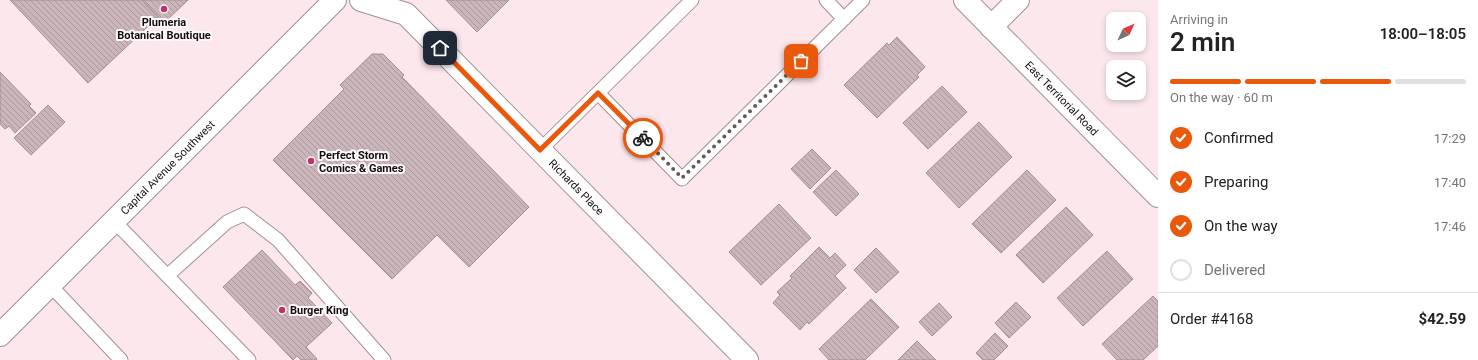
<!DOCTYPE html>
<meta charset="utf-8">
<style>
:root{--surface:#fff;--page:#f2f2f2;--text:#222;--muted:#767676;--line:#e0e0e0;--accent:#ea580c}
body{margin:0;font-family:Roboto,sans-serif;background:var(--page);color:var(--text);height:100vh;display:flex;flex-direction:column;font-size:15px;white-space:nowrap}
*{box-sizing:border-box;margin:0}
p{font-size:13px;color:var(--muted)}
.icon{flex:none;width:22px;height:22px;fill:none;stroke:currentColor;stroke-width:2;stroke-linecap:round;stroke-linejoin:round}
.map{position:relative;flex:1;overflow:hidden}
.side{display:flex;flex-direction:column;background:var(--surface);width:320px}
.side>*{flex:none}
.needle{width:26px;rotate:46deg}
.tools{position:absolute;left:1106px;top:12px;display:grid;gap:8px}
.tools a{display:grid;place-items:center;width:40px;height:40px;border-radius:8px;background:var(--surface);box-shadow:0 2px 6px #0003;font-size:20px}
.pin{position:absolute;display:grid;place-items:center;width:34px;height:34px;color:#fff;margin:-17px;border-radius:8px;box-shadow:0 2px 6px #0006}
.courier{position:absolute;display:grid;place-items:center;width:40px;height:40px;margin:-20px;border:3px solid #ea580c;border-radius:50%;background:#fff;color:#222;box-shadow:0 1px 5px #0007}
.summary em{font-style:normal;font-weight:600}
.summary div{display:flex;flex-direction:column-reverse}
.summary{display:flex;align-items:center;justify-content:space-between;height:68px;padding:0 12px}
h1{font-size:26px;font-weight:600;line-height:30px}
.bar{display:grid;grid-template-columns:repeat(4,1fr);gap:6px 4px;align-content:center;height:48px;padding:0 12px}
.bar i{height:5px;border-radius:3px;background:var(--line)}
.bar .active{background:var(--accent)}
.bar p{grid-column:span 4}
.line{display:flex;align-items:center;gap:10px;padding:0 12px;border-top:1px solid var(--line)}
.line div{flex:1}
ol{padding:0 12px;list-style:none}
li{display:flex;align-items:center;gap:12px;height:44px}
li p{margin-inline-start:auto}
li .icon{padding:4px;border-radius:50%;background:var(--accent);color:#fff;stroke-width:4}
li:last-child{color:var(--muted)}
li i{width:22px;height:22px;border:2px solid var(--line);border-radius:50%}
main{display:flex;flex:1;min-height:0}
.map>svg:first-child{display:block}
.building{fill:url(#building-back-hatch);stroke:#a38f95}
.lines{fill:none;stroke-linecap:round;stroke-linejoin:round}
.service-casing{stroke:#a28f94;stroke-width:15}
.minor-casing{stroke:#a28f94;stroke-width:24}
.tertiary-casing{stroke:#a28f94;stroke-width:24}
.secondary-casing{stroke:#a28f94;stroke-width:24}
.service{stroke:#fff;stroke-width:13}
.minor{stroke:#fff;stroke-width:22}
.tertiary{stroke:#fff;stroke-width:22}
.secondary{stroke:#fff;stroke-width:22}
.done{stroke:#65595d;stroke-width:4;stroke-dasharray:0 7.2}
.route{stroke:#ea580c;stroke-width:5}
.poi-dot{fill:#bd336f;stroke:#fef9fa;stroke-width:1.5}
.labels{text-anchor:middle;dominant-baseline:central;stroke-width:4;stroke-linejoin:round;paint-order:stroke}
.poi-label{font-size:11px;font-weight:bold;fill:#140d0f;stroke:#fef9fa;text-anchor:start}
.street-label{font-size:11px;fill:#140d0f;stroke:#fef9fa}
</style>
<main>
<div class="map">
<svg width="1158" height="360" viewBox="0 0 1158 360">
<defs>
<pattern id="building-back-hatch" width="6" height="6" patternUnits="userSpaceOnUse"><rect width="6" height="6" fill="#c9b5ba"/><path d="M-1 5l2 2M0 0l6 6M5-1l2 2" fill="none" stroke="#ac9a9f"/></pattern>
</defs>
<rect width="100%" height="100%" fill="#fce7ed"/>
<path class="building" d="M10,0h132l16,17 -70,66z
M142,0h46l-24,23z
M446,0h63l-32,32z
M897,37l28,30 -8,8 2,2 -42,41 -33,-33 43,-42 2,2z
M372,54h11l21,21 -2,2 127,130 -60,60 -32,-32 -45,44 -119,-119 71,-71 -4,-4z
M0,72l31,32 -2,2 7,7 -21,20 -6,-7 -4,3 -5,-5z
M942,86l25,26 -39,37 -25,-26z
M48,105l17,17 -34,33 -17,-17z
M979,122l33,35 -53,51 -33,-35z
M812,149l19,19 -21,21 -19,-20z
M836,170l23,24 -23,22 -23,-24z
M1027,170l29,30 -55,53 -29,-29z
M779,204l32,34 -50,47 -32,-33z
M1066,207l27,28 -50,48 -27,-28z
M819,247l11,11 5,-5 11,12 -11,11 11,12 -37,36 -2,-2 -7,8 -27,-27 7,-8 -3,-3 15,-14 -2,-2z
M876,248l23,24 -23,21 -22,-23z
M262,250l33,35 5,-4 12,12 -4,5 24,25 -26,24 11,12 -1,1h-15l-4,-4 -4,4 -70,-73z
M1107,251l26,28 -50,47 -26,-28z
M1153,296l5,5v45l-15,14h-26l-15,-16z
M871,299l28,28 -34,33h-36l-10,-11z
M1016,302l15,15 -22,21 -14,-15z
M939,303l13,14 -20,19 -13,-14z
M995,333l13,13 -14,14h-11l-7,-7z
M917,341l19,19h-38z"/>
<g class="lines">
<defs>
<path id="service" d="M826,0l18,19
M598,93l84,86 181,-179
M540,150l152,-150
M114,221l135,139
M167,276l60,-54 17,-8 34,26 106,120
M50,285l71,75"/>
<g id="minor">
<path id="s1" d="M361,0l45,14 341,346"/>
<path d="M991,27l27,-27"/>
</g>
<g id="tertiary">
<path id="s2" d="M965,0l193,196"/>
</g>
<g id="secondary">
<path id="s3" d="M0,335l335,-335"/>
</g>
</defs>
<use href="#service" class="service-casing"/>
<use href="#minor" class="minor-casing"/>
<use href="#tertiary" class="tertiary-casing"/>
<use href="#secondary" class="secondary-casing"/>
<use href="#service" class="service"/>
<use href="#minor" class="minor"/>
<use href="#tertiary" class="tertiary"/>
<use href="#secondary" class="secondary"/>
</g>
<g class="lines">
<path class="done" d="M643,138l39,40 119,-117"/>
<path class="route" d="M440,48l100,102 58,-57 45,45"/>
</g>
<g class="poi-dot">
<circle cx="164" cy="9" r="4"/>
<circle cx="311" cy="161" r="4"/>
<circle cx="282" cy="310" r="4"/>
</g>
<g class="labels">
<g class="poi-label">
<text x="164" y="22" text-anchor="middle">Plumeria<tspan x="164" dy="13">Botanical Boutique</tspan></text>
<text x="319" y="155">Perfect Storm<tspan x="319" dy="13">Comics &amp; Games</tspan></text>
<text x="290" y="310">Burger King</text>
</g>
<g class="street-label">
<text stroke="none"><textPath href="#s2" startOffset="138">East Territorial Road</textPath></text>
<text stroke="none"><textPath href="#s3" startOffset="237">Capital Avenue Southwest</textPath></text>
<text stroke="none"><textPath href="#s1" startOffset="290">Richards Place</textPath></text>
</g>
</g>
</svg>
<div class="tools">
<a><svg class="needle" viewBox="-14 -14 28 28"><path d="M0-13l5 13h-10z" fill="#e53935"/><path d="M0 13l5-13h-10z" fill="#767676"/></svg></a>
<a><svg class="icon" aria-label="layers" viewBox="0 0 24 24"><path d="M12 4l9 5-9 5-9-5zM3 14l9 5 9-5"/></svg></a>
</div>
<div class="pin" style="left:801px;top:61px;background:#ea580c"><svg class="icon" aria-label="bag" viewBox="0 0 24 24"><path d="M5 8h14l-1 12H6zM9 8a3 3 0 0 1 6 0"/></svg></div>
<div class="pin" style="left:440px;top:48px;background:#1f2937"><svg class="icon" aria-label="home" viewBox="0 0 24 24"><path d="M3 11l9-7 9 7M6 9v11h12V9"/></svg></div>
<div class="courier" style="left:643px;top:138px"><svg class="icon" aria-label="bike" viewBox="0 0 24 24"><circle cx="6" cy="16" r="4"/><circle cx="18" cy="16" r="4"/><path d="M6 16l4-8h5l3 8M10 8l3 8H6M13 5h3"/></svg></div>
</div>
<section class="side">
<div class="summary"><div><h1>2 min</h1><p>Arriving in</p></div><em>18:00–18:05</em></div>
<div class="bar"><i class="active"></i><i class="active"></i><i class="active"></i><i></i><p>On the way · 60 m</p></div>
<ol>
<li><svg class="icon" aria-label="check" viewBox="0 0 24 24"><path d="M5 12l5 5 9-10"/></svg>Confirmed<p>17:29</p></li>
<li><svg class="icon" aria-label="check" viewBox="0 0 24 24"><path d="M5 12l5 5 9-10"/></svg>Preparing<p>17:40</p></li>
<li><svg class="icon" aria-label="check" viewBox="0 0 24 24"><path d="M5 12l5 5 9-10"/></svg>On the way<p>17:46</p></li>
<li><i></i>Delivered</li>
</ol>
<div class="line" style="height:52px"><div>Order #4168</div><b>$42.59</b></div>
</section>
</main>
